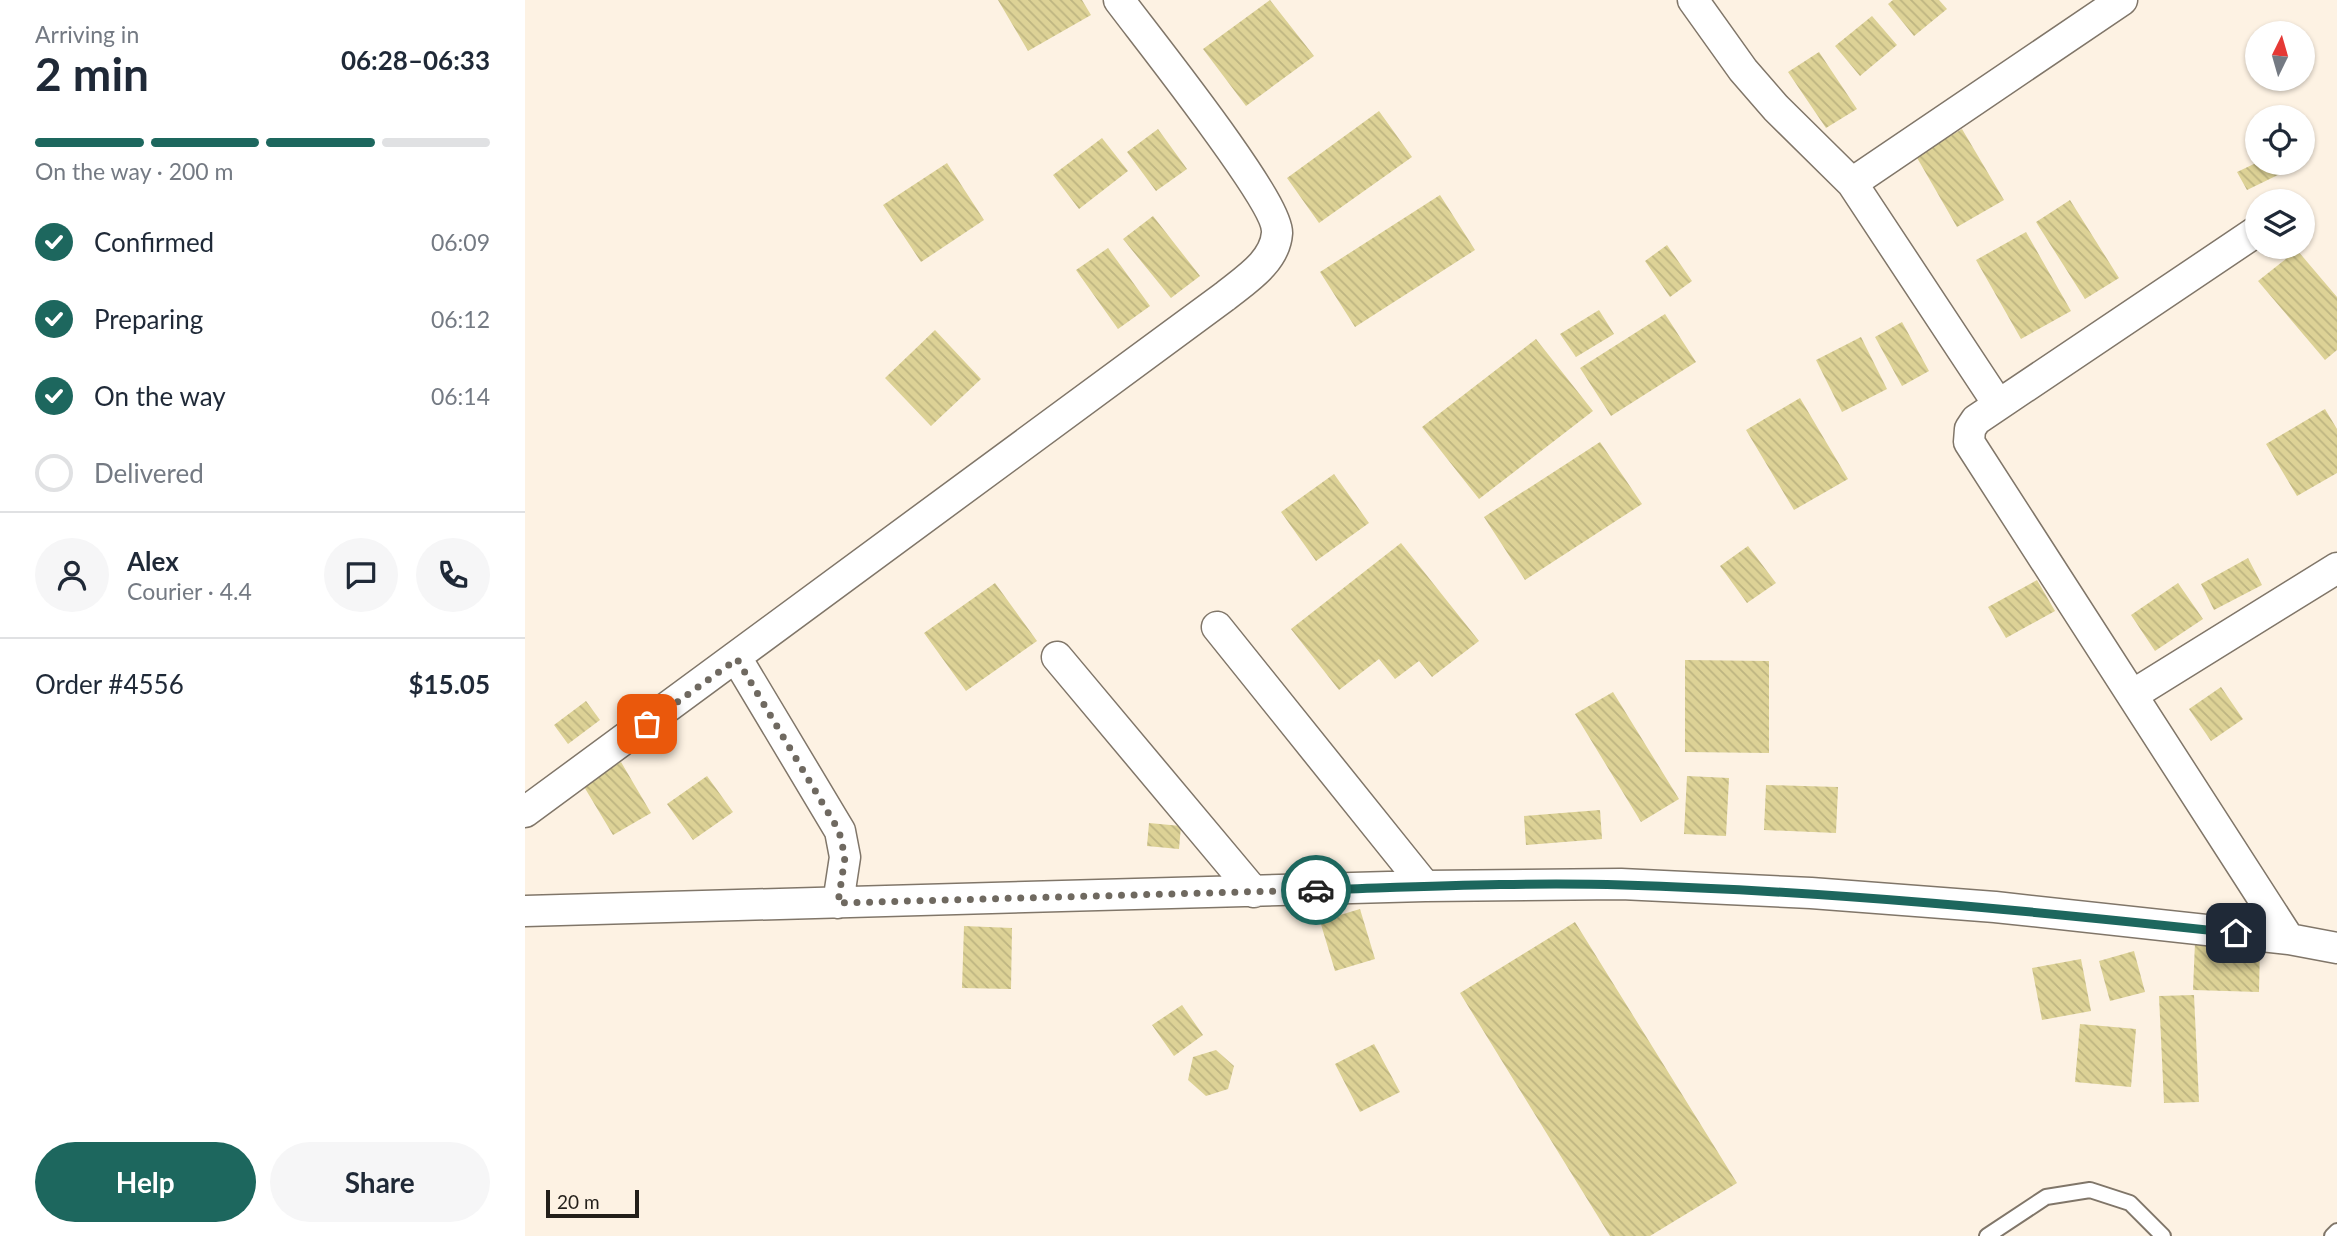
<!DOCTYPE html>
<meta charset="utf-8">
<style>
:root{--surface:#fff;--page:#f6f6f7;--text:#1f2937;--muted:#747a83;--line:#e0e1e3;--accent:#1d675e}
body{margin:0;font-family:Lato,sans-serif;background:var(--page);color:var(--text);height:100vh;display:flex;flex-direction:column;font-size:26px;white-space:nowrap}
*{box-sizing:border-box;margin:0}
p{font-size:23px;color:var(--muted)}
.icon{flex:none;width:38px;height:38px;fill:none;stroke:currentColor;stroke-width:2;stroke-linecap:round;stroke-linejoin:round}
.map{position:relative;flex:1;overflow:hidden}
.panel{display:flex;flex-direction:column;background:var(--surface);width:525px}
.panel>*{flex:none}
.needle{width:46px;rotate:5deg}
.tools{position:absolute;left:1720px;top:21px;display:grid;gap:14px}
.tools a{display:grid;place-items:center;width:70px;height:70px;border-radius:50%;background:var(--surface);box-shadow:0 2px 5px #0004;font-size:35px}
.scale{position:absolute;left:21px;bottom:18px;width:93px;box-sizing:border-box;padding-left:7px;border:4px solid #231f19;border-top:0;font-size:19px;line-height:24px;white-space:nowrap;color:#231f19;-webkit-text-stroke:5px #fdf2e3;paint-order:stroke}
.pin{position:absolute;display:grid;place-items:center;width:60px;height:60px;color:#fff;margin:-30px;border-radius:14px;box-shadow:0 4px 10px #0006}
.courier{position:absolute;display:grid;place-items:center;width:70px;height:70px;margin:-35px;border:5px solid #1d675e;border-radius:50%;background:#fff;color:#222;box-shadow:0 2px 9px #0007}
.head em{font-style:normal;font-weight:700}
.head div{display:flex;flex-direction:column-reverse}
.head{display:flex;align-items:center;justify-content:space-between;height:119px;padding:0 35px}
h1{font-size:46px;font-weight:700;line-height:52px}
.bar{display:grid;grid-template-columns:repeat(4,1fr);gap:10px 7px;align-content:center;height:84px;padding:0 35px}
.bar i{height:9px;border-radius:5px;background:var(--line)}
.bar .current{background:var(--accent)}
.bar p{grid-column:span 4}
.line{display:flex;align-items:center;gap:18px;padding:0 35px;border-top:2px solid var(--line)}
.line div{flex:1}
.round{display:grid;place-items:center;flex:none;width:74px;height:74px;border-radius:37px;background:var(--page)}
ol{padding:0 35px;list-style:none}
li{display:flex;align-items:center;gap:21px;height:77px}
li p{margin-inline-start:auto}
li .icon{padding:7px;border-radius:50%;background:var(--accent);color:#fff;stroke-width:4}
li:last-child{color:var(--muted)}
li i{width:38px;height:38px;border:4px solid var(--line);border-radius:50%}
.action{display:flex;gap:14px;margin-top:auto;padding:14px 35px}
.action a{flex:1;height:80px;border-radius:42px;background:var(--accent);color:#fff;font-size:28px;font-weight:700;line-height:80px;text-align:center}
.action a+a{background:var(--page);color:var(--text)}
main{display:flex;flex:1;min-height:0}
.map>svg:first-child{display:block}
.building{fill:url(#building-back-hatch)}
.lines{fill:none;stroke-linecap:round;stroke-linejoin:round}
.service-casing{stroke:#807669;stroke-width:18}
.minor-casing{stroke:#807669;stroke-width:33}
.service{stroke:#fff;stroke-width:14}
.minor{stroke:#fff;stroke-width:30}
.done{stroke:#6f6960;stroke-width:7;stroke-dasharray:0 12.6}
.route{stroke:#1d675e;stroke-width:9}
</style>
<main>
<section class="panel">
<div class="head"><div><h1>2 min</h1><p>Arriving in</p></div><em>06:28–06:33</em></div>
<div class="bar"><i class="current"></i><i class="current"></i><i class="current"></i><i></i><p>On the way · 200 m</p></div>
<ol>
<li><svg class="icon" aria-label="check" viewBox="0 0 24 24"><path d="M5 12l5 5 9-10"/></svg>Confirmed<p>06:09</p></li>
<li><svg class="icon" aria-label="check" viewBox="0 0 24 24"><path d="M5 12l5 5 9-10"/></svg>Preparing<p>06:12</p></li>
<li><svg class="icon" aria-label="check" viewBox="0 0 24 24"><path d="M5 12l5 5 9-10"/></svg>On the way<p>06:14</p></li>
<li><i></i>Delivered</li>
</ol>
<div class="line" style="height:126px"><a class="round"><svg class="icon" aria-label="person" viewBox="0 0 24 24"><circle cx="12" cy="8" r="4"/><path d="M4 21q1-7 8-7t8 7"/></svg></a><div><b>Alex</b><p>Courier · 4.4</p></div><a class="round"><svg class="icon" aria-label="chat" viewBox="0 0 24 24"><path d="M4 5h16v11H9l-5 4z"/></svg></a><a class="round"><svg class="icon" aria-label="phone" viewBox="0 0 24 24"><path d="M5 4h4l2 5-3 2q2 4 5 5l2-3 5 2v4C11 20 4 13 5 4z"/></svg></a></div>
<div class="line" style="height:91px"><div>Order #4556</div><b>$15.05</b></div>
<div class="action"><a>Help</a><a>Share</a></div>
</section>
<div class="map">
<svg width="1812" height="1236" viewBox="0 0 1812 1236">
<defs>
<pattern id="building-back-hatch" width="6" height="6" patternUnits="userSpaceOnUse" patternTransform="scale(1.75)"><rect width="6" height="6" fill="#ddd296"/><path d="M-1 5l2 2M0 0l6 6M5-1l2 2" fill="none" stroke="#bdb481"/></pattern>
</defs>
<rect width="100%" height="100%" fill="#fdf2e3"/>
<path class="building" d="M473,0h84l9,15 -63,36z
M745,0l44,56 -68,50 -43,-57z
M1368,0h46l8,9 -33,27 -26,-32z
M1347,16l25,29 -37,31 -25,-30z
M1294,52l38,57 -31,19 -38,-56z
M854,111l33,46 -93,66 -32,-45z
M633,129l29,40 -31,22 -29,-39z
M1437,129l42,71 -47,27 -41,-71z
M577,138l26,33 -49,38 -26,-34z
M422,163l37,57 -63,42 -38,-57z
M1731,163h21l5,10 -35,17 -10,-18z
M915,195l35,55 -120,77 -35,-55z
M1545,200l49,78 -34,21 -49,-77z
M628,216l47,60 -29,22 -48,-59z
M1501,232l45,79 -50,28 -45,-79z
M1142,245l25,36 -22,16 -25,-36z
M583,248l42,58 -32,23 -42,-59z
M1772,250l40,47v53l-12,10 -67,-79z
M1074,310l15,24 -38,23 -16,-23z
M1140,314l31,48 -85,54 -31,-48z
M1377,322l27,49 -27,15 -27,-49z
M410,330l46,49 -50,47 -46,-48z
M1336,337l26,52 -45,23 -26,-52z
M1011,339l57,72 -114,88 -57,-72z
M1275,398l48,81 -54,31 -48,-80z
M1800,409l12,20v44l-40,23 -31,-52z
M1075,442l42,62 -117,76 -41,-63z
M809,474l35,49 -53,38 -35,-49z
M876,543l78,98 -47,36 -13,-16 -24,18 -16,-20 -40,31 -48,-61z
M1223,546l28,37 -29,20 -27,-37z
M1723,558l14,27 -48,25 -13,-26z
M1512,580l18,31 -49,27 -18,-31z
M470,583l42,58 -71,50 -42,-58z
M1653,583l25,36 -48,32 -24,-36z
M1160,660l84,1v92l-84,-1z
M1696,687l22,32 -32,22 -22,-32z
M1088,692l66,107 -38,23 -66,-108z
M61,701l14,19 -32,24 -14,-19z
M96,762l30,51 -38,22 -30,-50z
M182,776l26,36 -40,28 -26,-36z
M1162,776l42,2 -3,58 -42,-2z
M1241,785l72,2 -2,46 -72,-3z
M1075,810l2,29 -76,6 -2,-29z
M624,823l32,3 -2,23 -32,-3z
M835,909l15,50 -40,12 -15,-50z
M1050,922l162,261 -87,53h-40l-150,-243z
M439,926l48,2 -1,61 -49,-1z
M1670,942l65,2 -1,48 -66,-2z
M1609,951l11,41 -35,9 -11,-40z
M1556,959l10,52 -49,9 -10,-52z
M1669,995l5,107 -35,1 -5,-107z
M657,1005l21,30 -29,21 -22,-31z
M1555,1024l56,5 -5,58 -56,-5z
M849,1044l26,48 -40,20 -25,-48z
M691,1050l18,16 -6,23 -22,7 -18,-16 5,-23z"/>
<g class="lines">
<defs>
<path id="service" d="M1462,1236l59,-39 44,-7 40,13 33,33
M1807,1236l5,-5"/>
<path id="minor" d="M1168,0l50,70 33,38 76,75 146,221
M1327,183l270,-183
M1732,231l-281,189 -6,9 -1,13 320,497
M692,627l208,259
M532,657l197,235
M212,659l103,172 5,26 -7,46
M1609,694l203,-126
M0,812l699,-515c21,-17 51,-35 53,-64 2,-31 -132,-198 -158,-233
M0,911l900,-25 196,-2 190,9 184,14 294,32 48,9"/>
</defs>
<use href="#service" class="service-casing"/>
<use href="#minor" class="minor-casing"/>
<use href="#service" class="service"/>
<use href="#minor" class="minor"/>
</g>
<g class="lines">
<path class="done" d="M122,724l90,-65 102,172 6,26 -7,46 478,-13"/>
<path class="route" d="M791,890c102,-3 205,-8 307,-5 205,6 409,26 613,48"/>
</g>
</svg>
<div class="tools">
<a><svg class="needle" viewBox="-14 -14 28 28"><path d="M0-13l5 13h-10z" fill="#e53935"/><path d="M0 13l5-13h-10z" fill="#747a83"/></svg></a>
<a><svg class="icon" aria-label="locate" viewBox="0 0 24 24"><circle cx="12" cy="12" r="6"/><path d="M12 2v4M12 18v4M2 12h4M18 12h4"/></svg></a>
<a><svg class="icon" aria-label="layers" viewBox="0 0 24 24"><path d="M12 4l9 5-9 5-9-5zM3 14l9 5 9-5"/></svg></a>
</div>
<div class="scale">20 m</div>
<div class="pin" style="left:122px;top:724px;background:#ea580c"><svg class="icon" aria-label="bag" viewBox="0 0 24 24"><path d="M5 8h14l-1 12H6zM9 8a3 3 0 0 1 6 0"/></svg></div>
<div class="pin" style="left:1711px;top:933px;background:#1f2937"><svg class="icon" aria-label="home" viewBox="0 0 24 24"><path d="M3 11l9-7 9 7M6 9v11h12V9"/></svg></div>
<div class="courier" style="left:791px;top:890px"><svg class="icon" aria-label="car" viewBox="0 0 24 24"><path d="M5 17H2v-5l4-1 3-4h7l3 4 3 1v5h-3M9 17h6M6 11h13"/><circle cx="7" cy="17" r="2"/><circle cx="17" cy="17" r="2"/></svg></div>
</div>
</main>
